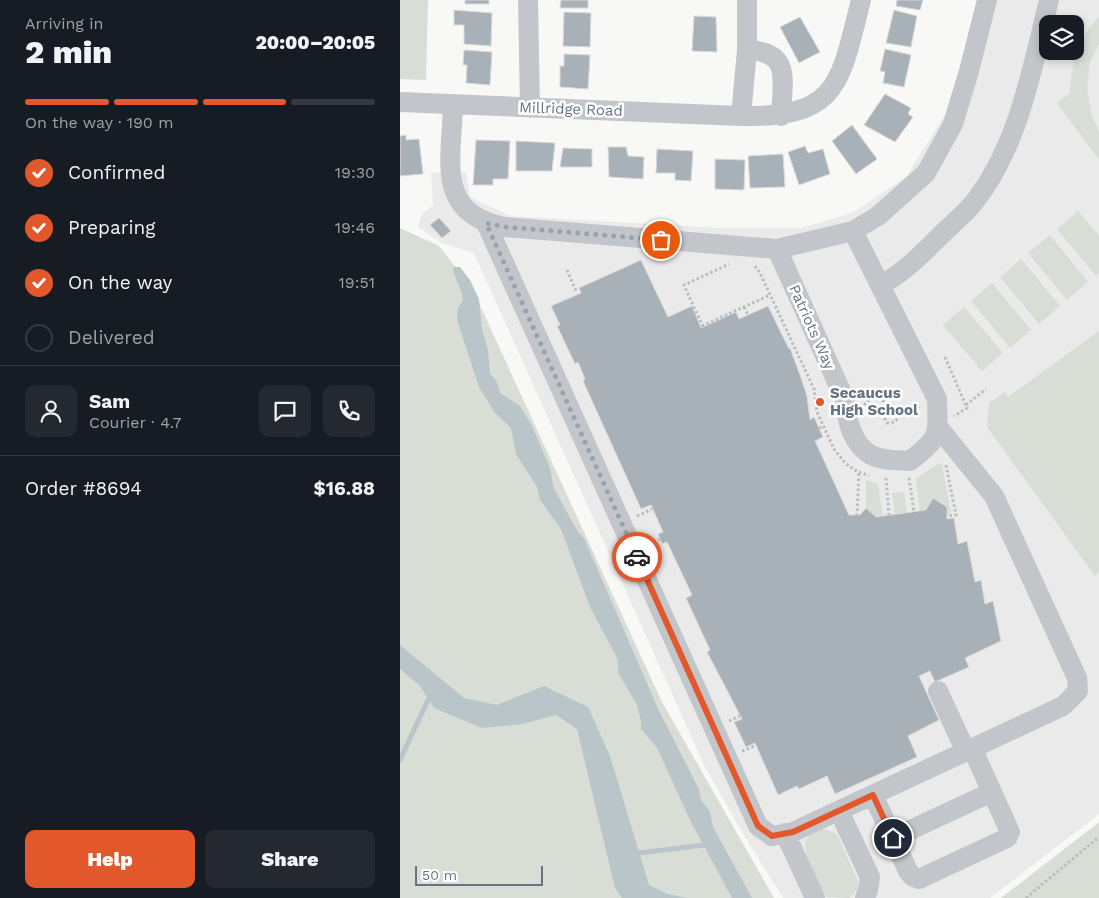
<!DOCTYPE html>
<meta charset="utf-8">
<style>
:root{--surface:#171b24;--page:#242831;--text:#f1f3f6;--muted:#9ea1a6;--line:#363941;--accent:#e2582c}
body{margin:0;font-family:"Work Sans",sans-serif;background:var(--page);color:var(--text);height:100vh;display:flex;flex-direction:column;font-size:19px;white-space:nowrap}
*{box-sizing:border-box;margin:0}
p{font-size:16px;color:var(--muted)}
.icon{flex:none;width:28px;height:28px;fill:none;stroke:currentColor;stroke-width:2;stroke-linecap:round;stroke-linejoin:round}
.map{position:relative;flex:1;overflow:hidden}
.drawer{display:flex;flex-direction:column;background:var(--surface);width:400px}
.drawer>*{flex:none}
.tools{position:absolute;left:639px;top:15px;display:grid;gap:10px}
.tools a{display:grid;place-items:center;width:45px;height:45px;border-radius:10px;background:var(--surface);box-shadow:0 2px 8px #0003;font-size:25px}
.scale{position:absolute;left:15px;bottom:12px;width:128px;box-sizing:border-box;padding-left:5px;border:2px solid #647481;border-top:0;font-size:14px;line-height:18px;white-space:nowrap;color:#647481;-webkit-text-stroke:4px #fff;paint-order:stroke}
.pin{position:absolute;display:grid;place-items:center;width:42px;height:42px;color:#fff;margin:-21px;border:2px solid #fff;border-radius:50%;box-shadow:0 1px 5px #0007}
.courier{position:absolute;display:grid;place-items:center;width:50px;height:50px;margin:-25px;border:4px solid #e2582c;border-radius:50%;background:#fff;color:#222;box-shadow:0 1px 6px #0007}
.headline em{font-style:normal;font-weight:800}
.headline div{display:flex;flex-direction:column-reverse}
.headline{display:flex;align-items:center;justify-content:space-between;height:85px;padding:0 25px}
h1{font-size:32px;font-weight:800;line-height:38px}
.bar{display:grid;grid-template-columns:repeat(4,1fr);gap:8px 5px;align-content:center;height:60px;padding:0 25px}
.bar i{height:6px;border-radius:4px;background:var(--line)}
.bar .current{background:var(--accent)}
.bar p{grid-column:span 4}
.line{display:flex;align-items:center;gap:12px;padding:0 25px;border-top:1px solid var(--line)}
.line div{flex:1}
.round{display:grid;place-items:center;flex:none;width:52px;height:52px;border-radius:10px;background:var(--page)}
ol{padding:0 25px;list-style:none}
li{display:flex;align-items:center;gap:15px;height:55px}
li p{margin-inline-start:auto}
li .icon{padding:5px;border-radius:50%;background:var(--accent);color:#fff;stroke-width:4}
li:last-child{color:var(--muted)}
li i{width:28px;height:28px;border:2px solid var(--line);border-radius:50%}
.cta{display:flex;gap:10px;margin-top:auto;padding:10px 25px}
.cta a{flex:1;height:58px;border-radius:10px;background:var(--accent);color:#fff;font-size:20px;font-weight:800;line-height:58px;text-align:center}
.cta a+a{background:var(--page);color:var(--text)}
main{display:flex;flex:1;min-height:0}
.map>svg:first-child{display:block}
.built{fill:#e9eae9;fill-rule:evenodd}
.green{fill:#d8ddd5}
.water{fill:#b9c5c9}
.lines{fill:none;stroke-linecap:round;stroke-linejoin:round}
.stream{stroke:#b9c5c9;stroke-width:5}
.building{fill:#a8b1b7;stroke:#dadad8}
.path{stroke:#babdc0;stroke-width:3;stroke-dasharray:2.5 2.5;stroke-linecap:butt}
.minor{stroke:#c2c6ca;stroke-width:20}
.done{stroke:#98a3aa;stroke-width:5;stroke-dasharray:0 9}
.route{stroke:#e2582c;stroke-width:6}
.poi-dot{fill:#e2582c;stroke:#fff;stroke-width:2}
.labels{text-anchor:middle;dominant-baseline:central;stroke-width:5;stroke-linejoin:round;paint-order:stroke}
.street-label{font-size:15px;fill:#647481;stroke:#fff}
.poi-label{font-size:15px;font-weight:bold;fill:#647481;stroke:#fff;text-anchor:start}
</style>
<main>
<section class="drawer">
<div class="headline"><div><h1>2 min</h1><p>Arriving in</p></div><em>20:00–20:05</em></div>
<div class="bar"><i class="current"></i><i class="current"></i><i class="current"></i><i></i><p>On the way · 190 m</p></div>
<ol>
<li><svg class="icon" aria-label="check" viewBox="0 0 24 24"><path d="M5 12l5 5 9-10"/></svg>Confirmed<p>19:30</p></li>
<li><svg class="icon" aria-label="check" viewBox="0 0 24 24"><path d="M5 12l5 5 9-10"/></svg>Preparing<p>19:46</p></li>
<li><svg class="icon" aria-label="check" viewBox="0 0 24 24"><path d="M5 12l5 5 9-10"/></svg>On the way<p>19:51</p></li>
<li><i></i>Delivered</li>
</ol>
<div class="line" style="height:90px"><a class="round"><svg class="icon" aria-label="person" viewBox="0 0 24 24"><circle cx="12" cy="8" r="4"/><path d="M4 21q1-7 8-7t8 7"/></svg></a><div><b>Sam</b><p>Courier · 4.7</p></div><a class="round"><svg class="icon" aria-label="chat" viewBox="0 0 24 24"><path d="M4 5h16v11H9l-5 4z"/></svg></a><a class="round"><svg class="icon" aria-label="phone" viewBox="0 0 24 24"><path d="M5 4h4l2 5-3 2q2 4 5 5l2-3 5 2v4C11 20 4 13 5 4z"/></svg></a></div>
<div class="line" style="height:65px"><div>Order #8694</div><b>$16.88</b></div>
<div class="cta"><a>Help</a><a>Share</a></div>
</section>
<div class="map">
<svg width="699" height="898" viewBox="0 0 699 898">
<rect width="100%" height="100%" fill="#f8f9f6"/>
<path class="built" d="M577,0h122v814l-109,84h-207l-46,-74 -33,-59 -230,-512 -32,-10 -24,-16 4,-13 11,-9 -2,-32 35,-1 4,25 41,19 211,12h79l51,-15 54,-36 46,-74zM648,24h27v27h-27z"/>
<path class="green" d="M0,0h28l-2,80 -26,-1z
M699,17v27l-9,18 -3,26 4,25 8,19v28l-42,-57 13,-10c1,-28 8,-56 29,-76z
M678,211l21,25v37l-3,3 -39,-47z
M0,228l39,18 33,42 190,414 112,196h-374z
M650,235l38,47 -21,18 -39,-47z
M621,259l39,47 -21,18 -39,-47z
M592,283l39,47 -21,18 -39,-47z
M564,307l39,46 -21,18 -39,-46z
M699,331v241l-4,4 -108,-149 2,-24 16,-11 3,5z
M539,463l3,1 9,49 -5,1 1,-7 -14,-9 -7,12 -6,1 -4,-32z
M466,480l12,4 5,32 -7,1 -10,-9z
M504,492l3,21 -12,2 -3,-22z
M699,822v76h-98l93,-72z
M422,829l12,3 4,4 20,45v8l-9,9 -23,-1c-5,-12 -25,-44 -20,-56 2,-7 10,-9 16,-12z"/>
<path class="water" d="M53,267h7l10,13 9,19 3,30 6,22 2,22 7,9 3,11 20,13 12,20 18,42 4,21 24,43 6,6 75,173 40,78 2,11 9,12 3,15 39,71h-20l-41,-76 -34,-74 -16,-19v-8l-4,-16 -18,-31 -2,-16 -27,-51 -29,-78 -21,-29 -3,-13 -21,-33 -5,-26 -16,-15 -16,-26 -22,-67 1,-12 5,-8c-1,-12 -9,-21 -10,-33z
M0,645l64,53 33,7 47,-19 44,21 22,49 39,129 19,9 18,4h-64l-7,-10 -38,-159 -21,-14 -34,9 -40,4 -48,-20 -14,-22 -20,-17z"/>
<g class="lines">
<path class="stream" d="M0,760l28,-60
M239,853l65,-8"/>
</g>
<path class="building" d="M65,0h24v4h-24z
M161,0h27v8h-28z
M497,0h26l-3,10 -24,-4z
M54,10l38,3 -1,33 -27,-2v-19h-10z
M494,10l23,6 -6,31 -25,-4z
M164,12l27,1 -1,34 -27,-1z
M294,16l22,1 1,35 -25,-1z
M400,17l20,35 -21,11 -19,-36z
M485,49l26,6 -7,32 -21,-4 2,-11 -5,-1z
M64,50l28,2 -2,33 -24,-2 1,-18h-4z
M164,54l26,1 -2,34 -28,-2v-21h4z
M485,94l26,14 -3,6 5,3 -18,25 -31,-17z
M452,125l25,34 -21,15 -24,-33z
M6,135v5l13,-1 4,35 -23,2v-40z
M76,140l34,1 -2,38h-15v6h-20z
M116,141l39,2 -3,28h-36z
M405,146l3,7 15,-4 7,25 -31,11 -11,-33z
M208,147h18l2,9 16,1 -1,22 -34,-2z
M163,148l29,1v18h-32z
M257,149l36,2 -2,30 -16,-1v-7h-19z
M383,154l2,33 -35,1 -2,-32z
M315,159l30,1 -1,30 -29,-1z
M39,218l12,13 -9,7 -12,-13z
M241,260l27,57 24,-11 9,22 35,-16 3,7 29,-13 21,43 1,-1 10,27 7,21 3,24 4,-3 9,20 -8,4 1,2 33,72h11l6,-7 10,9 50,-7 7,-12 14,9v12l7,-1 4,26 9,-3 8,41 6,-2 4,24 8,-3 8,40 -36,17 4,9 -34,15 -5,-11 -11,5 20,44 -31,16 9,21 -82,37 -8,-18 -28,13 -2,-3 -19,9 -23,-52 -9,4 -12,-25 8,-3 -35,-67 3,-2 -24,-52 6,-3 -25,-53 -5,2 -4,-10 5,-2 -12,-27 -10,4 -58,-128 2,-2 -7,-17 -3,2 -18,-38 3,-1 -9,-19 30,-13 -2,-5z"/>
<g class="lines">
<path class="path" d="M355,266l5,7 54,116 3,23 17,37 11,14 10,7 14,6
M167,270l10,23
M344,307l4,8
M302,326l68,-31
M303,327l-19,-42 45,-21
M545,357l22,51 -13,8
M464,405l14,-14 10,19
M566,405l20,-16
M498,412l-8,-3 -3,2 -3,6 3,6 8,-1 4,-6 -1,-4 18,-9 3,5
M419,428l5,-1
M546,465l10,50 -9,1
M486,478l3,38
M509,478l5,34
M237,516l15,-7
M457,516l2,-44
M249,544l11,-5
M329,721l11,-5
M342,751l13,-5
M626,898l73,-61"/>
<path class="minor" d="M128,0l2,108
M347,50c46,2 35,31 34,66
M0,102l341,14c99,2 99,-34 120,-116
M53,104c-1,55 -19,110 52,123l272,22 76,-18 25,-15 48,-43 27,-49 16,-53 18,-71
M341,116l6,-66v-50
M86,223l272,603 14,10 21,-4 270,-126 15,-15 -1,-13 -83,-182 -56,-69
M377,249l68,151c2,21 7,44 26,55 11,6 28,5 39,6 30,-24 28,-24 27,-62l-84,-168
M481,285c22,-12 40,-30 58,-48 11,-11 23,-21 33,-32 46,-56 60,-136 77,-205
M538,691l28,61
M473,795l35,76 4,5 7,3 88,-41 3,-6 -38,-84
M439,811l31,66 -2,13 -3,8
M385,833l30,65
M493,838l99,-46"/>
</g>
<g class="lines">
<path class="done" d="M237,557l-151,-334 19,4 156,13"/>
<path class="route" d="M237,557l121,269 14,10 21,-4 80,-37 20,43"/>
</g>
<circle class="poi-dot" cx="420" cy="402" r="5"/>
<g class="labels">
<g class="street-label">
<text transform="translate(171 109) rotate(2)">Millridge Road</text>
<text transform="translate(412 327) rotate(66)">Patriots Way</text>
</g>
<g class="poi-label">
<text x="430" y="393">Secaucus<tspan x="430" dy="17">High School</tspan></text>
</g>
</g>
</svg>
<div class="tools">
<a><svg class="icon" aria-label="layers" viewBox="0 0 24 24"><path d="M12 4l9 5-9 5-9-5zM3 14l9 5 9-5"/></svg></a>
</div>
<div class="scale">50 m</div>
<div class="pin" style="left:261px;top:240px;background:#ea580c"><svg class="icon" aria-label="bag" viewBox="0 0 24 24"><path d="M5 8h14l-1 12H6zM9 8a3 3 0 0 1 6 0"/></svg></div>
<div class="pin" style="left:493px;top:838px;background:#1f2937"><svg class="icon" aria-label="home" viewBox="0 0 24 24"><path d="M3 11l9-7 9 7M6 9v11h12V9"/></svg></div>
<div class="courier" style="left:237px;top:557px"><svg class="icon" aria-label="car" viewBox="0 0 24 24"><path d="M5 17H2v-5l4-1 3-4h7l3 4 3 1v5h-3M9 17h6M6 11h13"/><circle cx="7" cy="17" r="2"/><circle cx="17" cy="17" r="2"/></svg></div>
</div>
</main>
